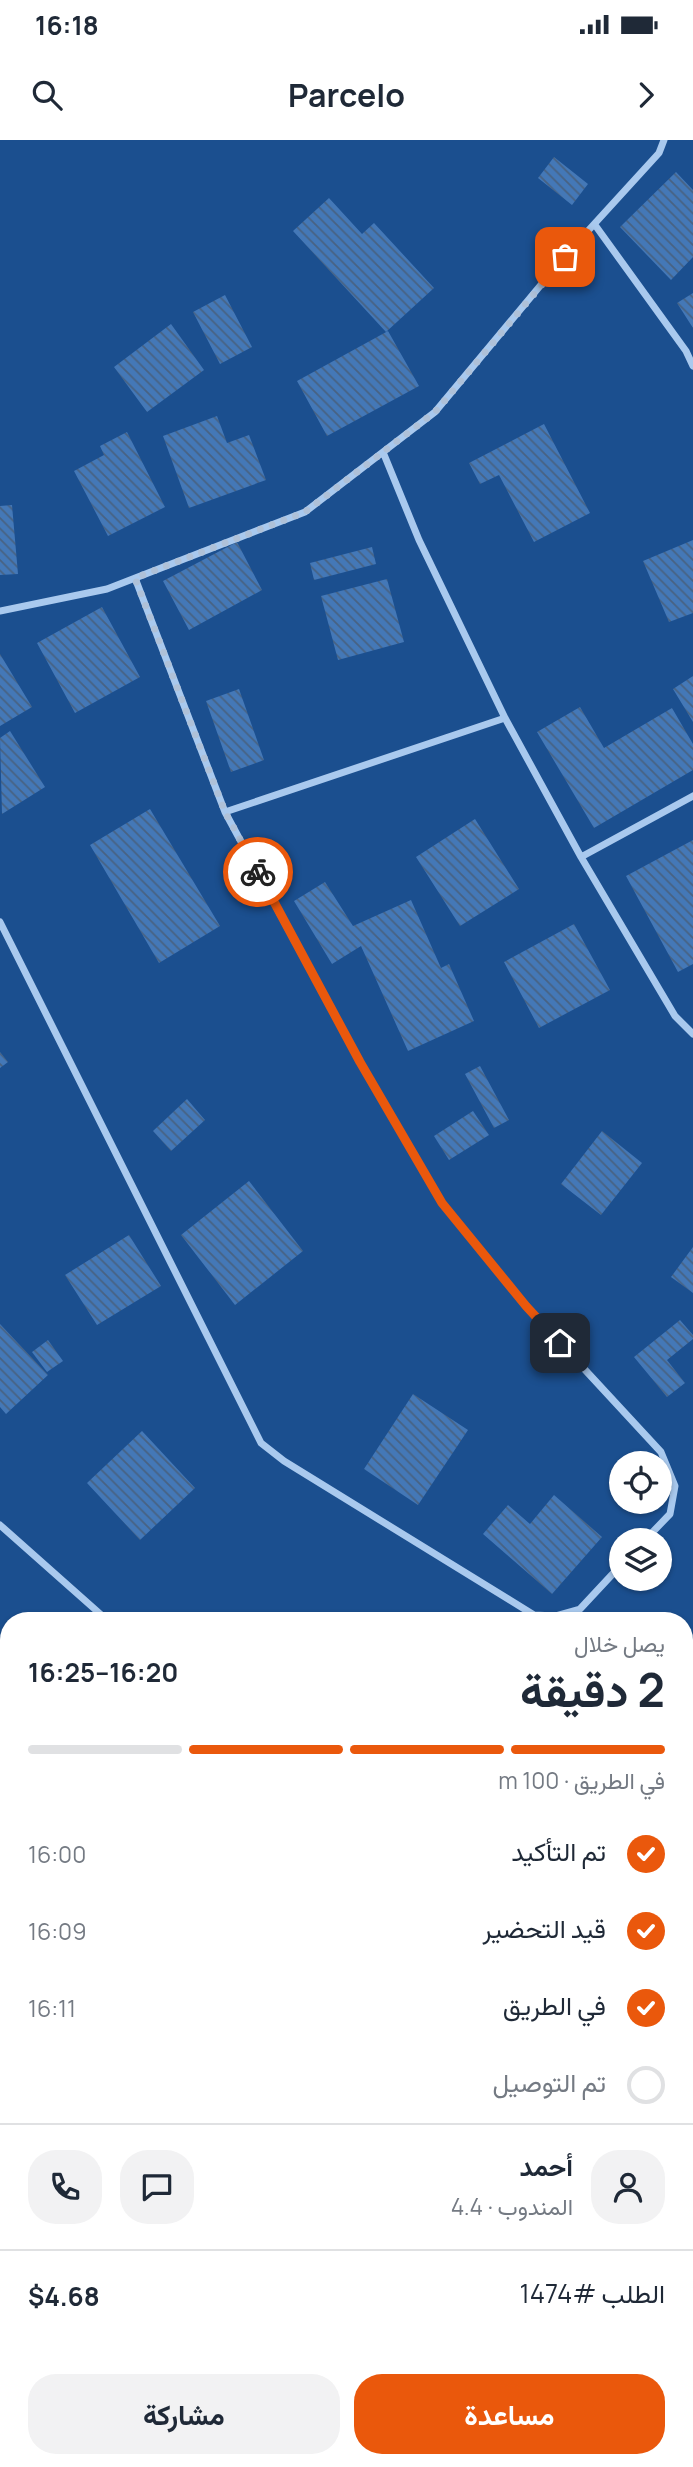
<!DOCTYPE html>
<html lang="ar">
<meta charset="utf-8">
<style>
:root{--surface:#fff;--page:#f2f2f3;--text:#1f2937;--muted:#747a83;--line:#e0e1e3;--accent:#ea580c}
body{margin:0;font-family:Manrope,Vazirmatn,sans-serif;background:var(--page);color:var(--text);direction:rtl;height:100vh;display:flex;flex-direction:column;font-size:26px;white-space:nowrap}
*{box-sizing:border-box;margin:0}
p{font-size:23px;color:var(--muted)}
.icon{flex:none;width:38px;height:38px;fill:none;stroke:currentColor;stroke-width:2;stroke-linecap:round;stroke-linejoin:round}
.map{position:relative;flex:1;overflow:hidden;direction:ltr}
.sheet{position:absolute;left:0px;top:1472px;width:693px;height:856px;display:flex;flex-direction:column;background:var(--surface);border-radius:28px 28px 0 0;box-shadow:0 2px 5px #0004;direction:rtl}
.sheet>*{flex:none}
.buttons{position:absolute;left:609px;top:1311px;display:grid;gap:14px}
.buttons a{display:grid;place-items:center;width:63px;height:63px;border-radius:50%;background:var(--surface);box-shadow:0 2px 5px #0004;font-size:35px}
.pin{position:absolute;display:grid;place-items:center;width:60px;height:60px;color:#fff;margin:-30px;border-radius:14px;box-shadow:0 4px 10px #0006}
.courier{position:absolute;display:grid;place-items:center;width:70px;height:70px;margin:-35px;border:5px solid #ea580c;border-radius:50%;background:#fff;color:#222;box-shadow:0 2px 9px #0007}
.overview em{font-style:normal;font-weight:700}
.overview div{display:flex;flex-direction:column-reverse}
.overview{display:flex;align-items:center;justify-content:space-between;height:119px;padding:0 28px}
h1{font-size:46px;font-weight:700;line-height:52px}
.bar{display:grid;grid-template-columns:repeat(4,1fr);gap:10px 7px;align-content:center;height:84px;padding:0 28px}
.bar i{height:9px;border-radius:5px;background:var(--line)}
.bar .active{background:var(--accent)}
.bar p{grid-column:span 4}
.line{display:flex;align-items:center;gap:18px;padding:0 28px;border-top:2px solid var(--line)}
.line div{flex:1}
.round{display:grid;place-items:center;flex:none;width:74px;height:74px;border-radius:28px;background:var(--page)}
ol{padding:0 28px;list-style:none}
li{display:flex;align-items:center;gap:21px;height:77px}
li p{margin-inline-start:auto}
li .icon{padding:7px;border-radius:50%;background:var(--accent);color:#fff;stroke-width:4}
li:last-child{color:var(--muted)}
li i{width:38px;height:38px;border:4px solid var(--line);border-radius:50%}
.action{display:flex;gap:14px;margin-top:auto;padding:14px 28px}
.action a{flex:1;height:80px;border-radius:28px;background:var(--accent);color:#fff;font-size:28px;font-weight:700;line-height:80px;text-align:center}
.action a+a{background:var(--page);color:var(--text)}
.status{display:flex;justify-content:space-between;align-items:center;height:49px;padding:0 35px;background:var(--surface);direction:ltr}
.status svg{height:19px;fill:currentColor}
header{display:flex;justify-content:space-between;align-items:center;height:91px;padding:0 28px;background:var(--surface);font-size:32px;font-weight:700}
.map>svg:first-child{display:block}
.building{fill:url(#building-back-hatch)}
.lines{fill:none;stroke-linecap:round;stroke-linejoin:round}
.street{stroke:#a9c9ee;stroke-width:7}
.done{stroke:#afc1d8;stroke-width:7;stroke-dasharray:0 12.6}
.route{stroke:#ea580c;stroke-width:9}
</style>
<div class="status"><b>16:18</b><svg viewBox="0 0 49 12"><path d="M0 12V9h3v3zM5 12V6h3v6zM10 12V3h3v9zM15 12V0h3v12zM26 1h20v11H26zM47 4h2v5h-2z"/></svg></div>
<header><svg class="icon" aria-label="forward" viewBox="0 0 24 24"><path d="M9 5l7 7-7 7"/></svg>Parcelo<svg class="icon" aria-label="search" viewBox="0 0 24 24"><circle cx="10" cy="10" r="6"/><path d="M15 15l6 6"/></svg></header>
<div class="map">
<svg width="693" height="2327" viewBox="0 0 693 2327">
<defs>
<pattern id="building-back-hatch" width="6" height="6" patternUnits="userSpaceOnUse" patternTransform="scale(1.75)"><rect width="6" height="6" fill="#4478b7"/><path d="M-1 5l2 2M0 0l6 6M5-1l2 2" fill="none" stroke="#486282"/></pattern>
</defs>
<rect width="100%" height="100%" fill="#1b4f8f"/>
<path class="building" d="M554,17l34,27 -16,21 -34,-27z
M676,32l17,18v67l-22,23 -51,-53z
M329,58l33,36 12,-11 60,65 -48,44 -93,-101z
M693,153v35l-16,-25z
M225,155l27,52 -32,17 -27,-52z
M171,184l33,46 -57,42 -33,-45z
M388,191l31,55 -92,50 -30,-55z
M217,276l10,27 22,-8 17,45 -77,28 -26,-72z
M544,284l46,89 -56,29 -35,-67 -19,9 -11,-21z
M127,292l38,75 -57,29 -34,-65 30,-16 -4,-9z
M12,365l6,69 -18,1v-69z
M693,400v73l-24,9 -26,-61z
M237,402l25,48 -73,40 -26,-49z
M372,407l4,17 -62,16 -4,-17z
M387,439l17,63 -66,18 -17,-64z
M102,467l38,70 -65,36 -38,-70z
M0,514l32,53 -32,19z
M693,536v46l-20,-33z
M239,549l25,71 -33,12 -25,-71z
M580,567l24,41 68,-40 21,36v26l-99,58 -57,-96z
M10,591l35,56 -43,27 -2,-76z
M150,669l70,117 -61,37 -69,-118z
M475,679l44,70 -59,37 -44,-69z
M693,700v124l-15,8 -52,-96z
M325,742l28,44 58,-26 30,68 8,-4 25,57 -66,30 -47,-105 -29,18 -38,-63z
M574,784l36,66 -71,38 -35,-66z
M0,912l8,10 -8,6z
M480,926l29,54 -15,8 -29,-54z
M187,959l18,21 -34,31 -18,-20z
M473,971l16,24 -40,25 -15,-24z
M602,991l40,32 -41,52 -40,-31z
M249,1041l54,70 -68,54 -54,-70z
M129,1095l32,51 -64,39 -32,-50z
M693,1107v46l-22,-16z
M680,1180l13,15v4l-26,21 18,23 -18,14 -33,-40z
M0,1184l48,51 -42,39 -6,-7z
M48,1200l15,21 -16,11 -15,-20z
M413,1254l55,36 -50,75 -54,-36z
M142,1291l53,57 -55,52 -53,-57z
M554,1355l48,42 -50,57 -69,-60 25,-29 22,19z
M3,1856l6,7v20l-9,8v-32z
M0,2163l9,14v6l-9,5z
M529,2319h33l-5,8h-13z
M602,2319h66l-3,8h-42z"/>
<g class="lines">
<path class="street" d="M595,85l91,126 7,15
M383,312l36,88 86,178 76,139 112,-61
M135,438l90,234 135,250 82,141 84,103 135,146 14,34 -5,28 -25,26
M0,471l107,-22 198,-77 130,-100 130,-156 94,-103 5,-13
M225,672l280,-94
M581,717l94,159 18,18
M0,782l261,521 23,18 250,154 21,1 25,-7 41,-44
M0,1385l107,95
M684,1914l9,1"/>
</g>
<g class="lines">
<path class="done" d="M258,732l-33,-60 -90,-234 170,-66 130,-100 130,-155"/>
<path class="route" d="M258,732l102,190 82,141 84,103 34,37"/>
</g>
</svg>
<div class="buttons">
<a><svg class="icon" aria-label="locate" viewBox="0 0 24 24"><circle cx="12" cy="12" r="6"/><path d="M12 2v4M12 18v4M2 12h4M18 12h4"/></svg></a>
<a><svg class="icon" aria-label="layers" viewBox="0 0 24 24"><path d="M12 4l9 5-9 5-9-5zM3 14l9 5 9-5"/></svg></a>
</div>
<div class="pin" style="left:565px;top:117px;background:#ea580c"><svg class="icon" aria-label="bag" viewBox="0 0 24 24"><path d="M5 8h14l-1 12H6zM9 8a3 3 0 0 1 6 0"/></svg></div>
<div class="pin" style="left:560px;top:1203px;background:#1f2937"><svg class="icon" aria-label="home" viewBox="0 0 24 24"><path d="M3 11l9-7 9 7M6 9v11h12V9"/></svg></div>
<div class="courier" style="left:258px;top:732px"><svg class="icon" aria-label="bike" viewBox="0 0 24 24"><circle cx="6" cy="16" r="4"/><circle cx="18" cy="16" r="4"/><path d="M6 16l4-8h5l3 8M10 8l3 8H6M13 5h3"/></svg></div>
<section class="sheet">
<div class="overview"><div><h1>2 دقيقة</h1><p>يصل خلال</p></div><em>16:20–16:25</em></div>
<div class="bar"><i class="active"></i><i class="active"></i><i class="active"></i><i></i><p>في الطريق · 100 m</p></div>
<ol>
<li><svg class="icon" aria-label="check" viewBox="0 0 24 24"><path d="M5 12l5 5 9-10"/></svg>تم التأكيد<p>16:00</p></li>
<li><svg class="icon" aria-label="check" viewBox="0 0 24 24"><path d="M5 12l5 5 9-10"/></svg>قيد التحضير<p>16:09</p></li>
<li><svg class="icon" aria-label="check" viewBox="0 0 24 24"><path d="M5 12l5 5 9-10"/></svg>في الطريق<p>16:11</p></li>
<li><i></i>تم التوصيل</li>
</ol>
<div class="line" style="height:126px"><a class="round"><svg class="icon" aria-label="person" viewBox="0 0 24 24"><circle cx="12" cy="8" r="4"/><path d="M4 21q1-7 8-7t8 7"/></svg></a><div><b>أحمد</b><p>المندوب · 4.4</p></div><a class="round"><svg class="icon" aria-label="chat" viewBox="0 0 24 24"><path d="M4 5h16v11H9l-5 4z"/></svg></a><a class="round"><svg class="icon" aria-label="phone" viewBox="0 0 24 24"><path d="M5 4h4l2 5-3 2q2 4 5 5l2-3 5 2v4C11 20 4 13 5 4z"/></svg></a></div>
<div class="line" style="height:91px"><div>الطلب #1474</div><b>$4.68</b></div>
<div class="action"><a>مساعدة</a><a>مشاركة</a></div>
</section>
</div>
